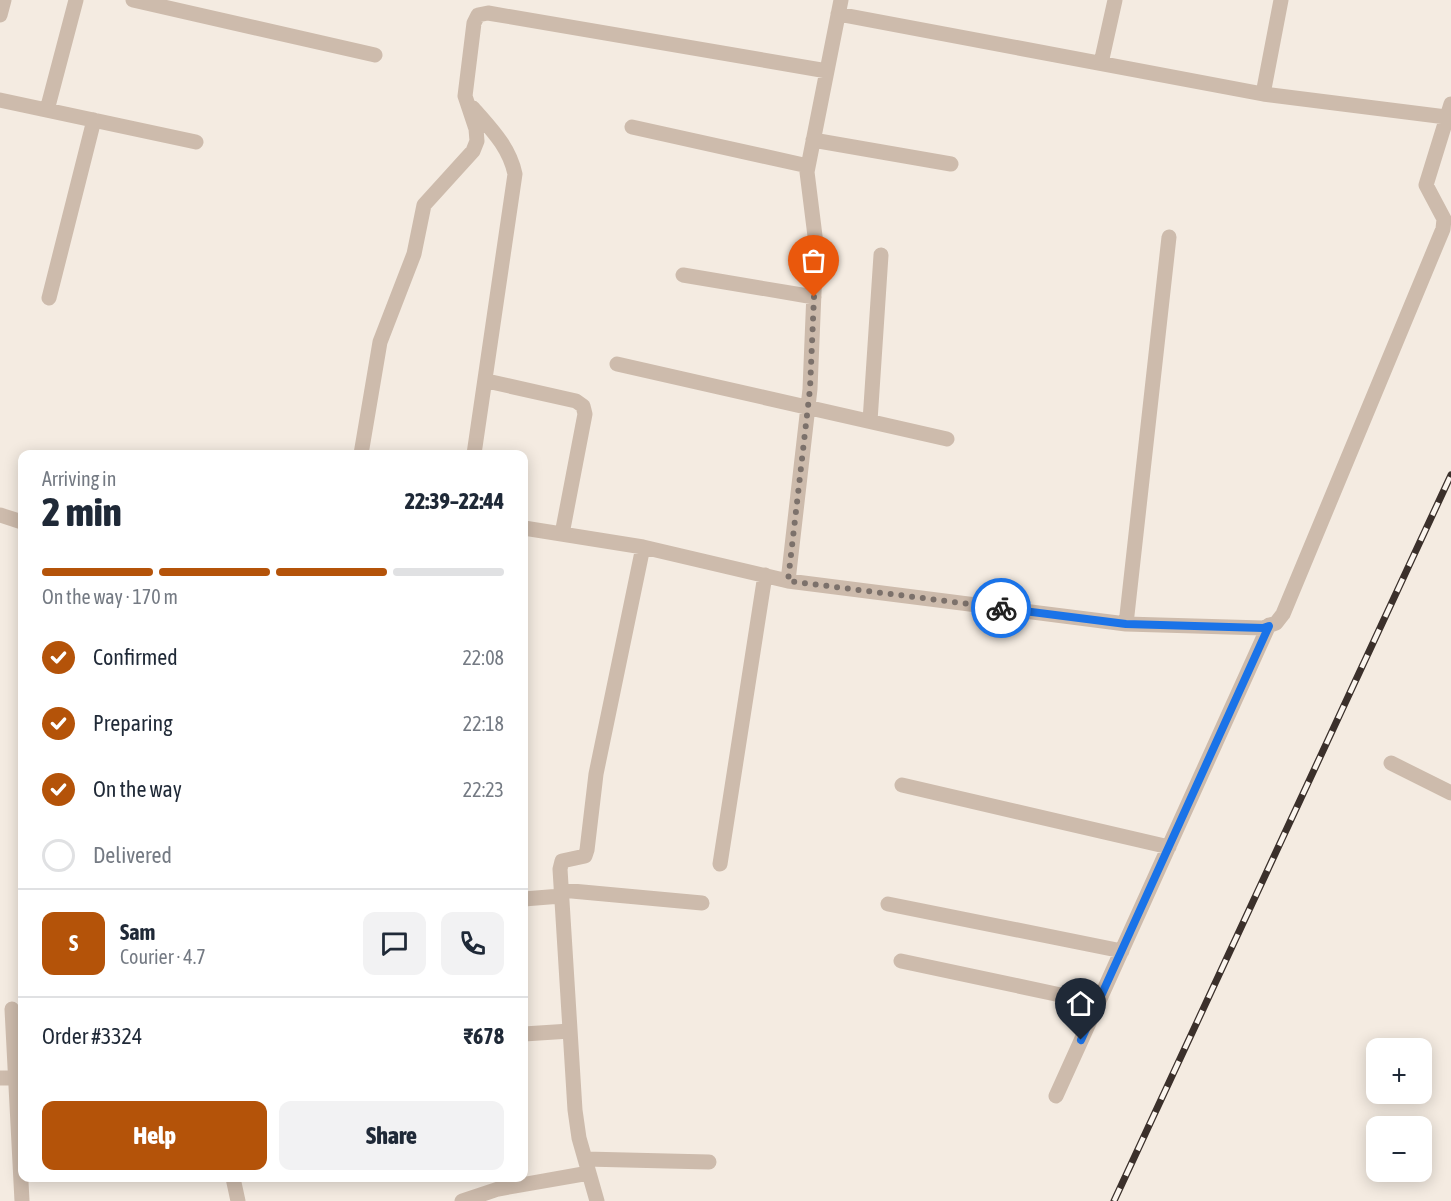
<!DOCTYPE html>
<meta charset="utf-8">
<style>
:root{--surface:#fff;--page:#f2f2f3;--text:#1f2937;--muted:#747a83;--line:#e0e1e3;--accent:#b45309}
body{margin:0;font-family:"Asap Condensed",sans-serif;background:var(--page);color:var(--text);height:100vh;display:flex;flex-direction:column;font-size:22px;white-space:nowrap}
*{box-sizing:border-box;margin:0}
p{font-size:20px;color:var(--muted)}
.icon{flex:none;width:33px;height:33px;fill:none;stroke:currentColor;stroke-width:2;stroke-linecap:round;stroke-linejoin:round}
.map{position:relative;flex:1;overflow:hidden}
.side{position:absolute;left:18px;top:450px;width:510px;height:732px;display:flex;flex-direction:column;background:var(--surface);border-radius:12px;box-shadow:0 3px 15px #0003}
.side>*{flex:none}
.fabs{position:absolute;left:1366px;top:1038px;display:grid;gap:12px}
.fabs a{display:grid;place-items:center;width:66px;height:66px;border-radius:12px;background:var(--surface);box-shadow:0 3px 15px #0003;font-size:30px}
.pin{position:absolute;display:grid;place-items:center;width:51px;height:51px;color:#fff;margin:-62px -26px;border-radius:50% 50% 50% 0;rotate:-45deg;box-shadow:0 0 6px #0007}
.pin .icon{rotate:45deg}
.courier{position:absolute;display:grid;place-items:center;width:60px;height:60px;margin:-30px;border:4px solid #1a73e8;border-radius:50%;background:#fff;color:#222;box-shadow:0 2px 8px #0007}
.overview em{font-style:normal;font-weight:800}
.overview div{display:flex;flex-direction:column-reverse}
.overview{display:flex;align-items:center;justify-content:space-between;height:102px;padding:0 24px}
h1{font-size:39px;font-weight:800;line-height:45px}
.bar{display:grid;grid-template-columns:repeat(4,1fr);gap:9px 6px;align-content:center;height:72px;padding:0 24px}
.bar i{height:8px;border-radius:4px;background:var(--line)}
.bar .current{background:var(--accent)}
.bar p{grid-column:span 4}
.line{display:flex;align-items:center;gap:15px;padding:0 24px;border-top:2px solid var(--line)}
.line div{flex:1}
.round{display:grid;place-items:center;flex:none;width:63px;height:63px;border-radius:12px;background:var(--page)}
ol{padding:0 24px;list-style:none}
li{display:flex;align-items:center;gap:18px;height:66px}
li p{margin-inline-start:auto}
li .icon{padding:6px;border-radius:50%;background:var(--accent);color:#fff;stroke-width:4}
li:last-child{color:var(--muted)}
li i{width:33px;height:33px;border:3px solid var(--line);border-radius:50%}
.action{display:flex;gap:12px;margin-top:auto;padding:12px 24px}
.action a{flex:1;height:69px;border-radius:12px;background:var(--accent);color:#fff;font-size:24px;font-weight:800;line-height:69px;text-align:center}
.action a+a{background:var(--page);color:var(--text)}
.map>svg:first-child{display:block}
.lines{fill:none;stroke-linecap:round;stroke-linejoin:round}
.minor{stroke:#cdbbac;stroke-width:15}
.rail-casing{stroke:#3b302b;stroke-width:7}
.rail{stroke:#fbf5ee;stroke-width:4.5;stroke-dasharray:14;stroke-linecap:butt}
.done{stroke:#7c716b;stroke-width:6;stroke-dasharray:0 10.8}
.route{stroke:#1a73e8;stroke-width:8}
</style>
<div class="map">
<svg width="1451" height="1201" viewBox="0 0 1451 1201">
<rect width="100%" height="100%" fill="#f4ebe1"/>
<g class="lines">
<path class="minor" d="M133,0l242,55
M838,14l425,80 183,23
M0,15l4,-15
M1101,63l14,-63
M1263,94l18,-94
M0,100l196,42
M473,108c17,20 36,38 42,66l-41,280
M47,110l29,-110
M632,127l176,39
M813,140l138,24
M683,275l131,22
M49,298l45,-178
M617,364l330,75
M487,381l89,20 7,5 2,8 -23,120
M870,421l11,-166
M361,454l19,-112 34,-88 10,-49 49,-54 4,-10 -1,-12 -11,-33 9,-73 4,-8 10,-2 339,58
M0,515l22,7
M524,528l119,19 145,34 338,43 137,4 13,-5 7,-9 160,-385 1,-10 -18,-34 25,-81
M788,581l22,-192 6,-145 -9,-72 34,-172
M1126,624l43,-387
M1391,763l60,30
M902,785l267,62
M720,864l45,-289
M561,890l141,13
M524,899l37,-3
M888,904l234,47
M901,961l197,42
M12,1009l10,192
M524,1034l46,-3
M0,1078h15
M1056,1096l213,-471
M585,1159l124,3
M233,1178l5,23
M462,1201l36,-12 91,-16
M597,1201l-18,-63 -4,-28 -15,-241 2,-8 23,-5 2,-6 9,-76 47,-227"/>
<defs>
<path id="rail" d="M1114,1201l337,-726"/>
</defs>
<use href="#rail" class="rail-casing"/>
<use href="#rail" class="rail"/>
</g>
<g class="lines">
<path class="done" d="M814,297l-4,92 -22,192 213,27"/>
<path class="route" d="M1001,608l125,16 137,4 6,-2 -188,414"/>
</g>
</svg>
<div class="fabs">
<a>+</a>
<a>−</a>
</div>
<div class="pin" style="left:814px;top:297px;background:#ea580c"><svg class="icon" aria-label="bag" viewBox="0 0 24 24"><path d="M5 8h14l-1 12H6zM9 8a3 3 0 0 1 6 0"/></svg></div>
<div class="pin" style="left:1081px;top:1040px;background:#1f2937"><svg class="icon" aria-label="home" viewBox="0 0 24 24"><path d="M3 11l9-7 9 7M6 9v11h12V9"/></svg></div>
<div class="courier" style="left:1001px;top:608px"><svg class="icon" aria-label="bike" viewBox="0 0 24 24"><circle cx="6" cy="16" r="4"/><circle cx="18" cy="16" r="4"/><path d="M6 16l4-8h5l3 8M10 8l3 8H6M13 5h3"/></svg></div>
<section class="side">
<div class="overview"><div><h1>2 min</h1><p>Arriving in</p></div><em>22:39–22:44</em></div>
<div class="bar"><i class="current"></i><i class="current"></i><i class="current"></i><i></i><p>On the way · 170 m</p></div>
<ol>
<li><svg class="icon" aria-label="check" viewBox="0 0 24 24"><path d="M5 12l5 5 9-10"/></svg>Confirmed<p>22:08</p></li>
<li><svg class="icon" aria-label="check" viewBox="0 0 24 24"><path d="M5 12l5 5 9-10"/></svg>Preparing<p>22:18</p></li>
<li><svg class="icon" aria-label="check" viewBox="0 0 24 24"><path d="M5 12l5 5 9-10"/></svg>On the way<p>22:23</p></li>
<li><i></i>Delivered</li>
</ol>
<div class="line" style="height:108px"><b class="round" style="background:var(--accent);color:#fff">S</b><div><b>Sam</b><p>Courier · 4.7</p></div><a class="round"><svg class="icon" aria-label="chat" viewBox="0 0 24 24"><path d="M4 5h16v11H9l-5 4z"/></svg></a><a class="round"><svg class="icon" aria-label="phone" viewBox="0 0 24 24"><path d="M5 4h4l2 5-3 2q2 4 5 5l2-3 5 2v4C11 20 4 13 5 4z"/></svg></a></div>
<div class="line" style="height:78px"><div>Order #3324</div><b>₹678</b></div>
<div class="action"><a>Help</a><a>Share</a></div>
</section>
</div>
